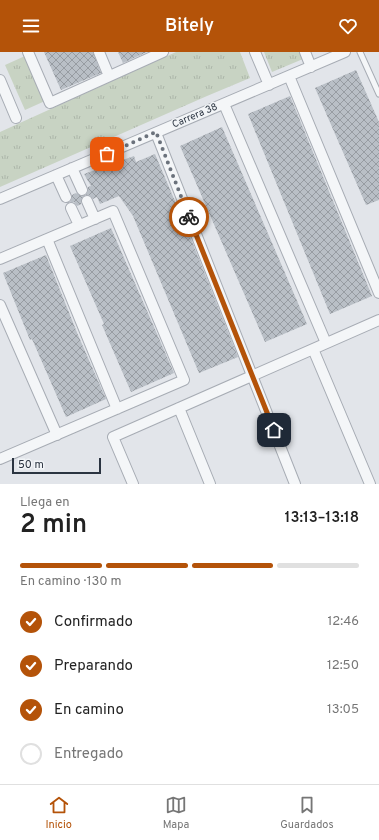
<!DOCTYPE html>
<html lang="es">
<meta charset="utf-8">
<style>
:root{--surface:#fff;--page:#f6f6f6;--text:#222;--muted:#767676;--line:#e0e0e0;--accent:#b45309}
body{margin:0;font-family:Overpass,sans-serif;background:var(--page);color:var(--text);height:100vh;display:flex;flex-direction:column;font-size:15px;white-space:nowrap}
*{box-sizing:border-box;margin:0}
p{font-size:13px;color:var(--muted)}
.icon{flex:none;width:22px;height:22px;fill:none;stroke:currentColor;stroke-width:2;stroke-linecap:round;stroke-linejoin:round}
.map{position:relative;height:432px;overflow:hidden}
.side{display:flex;flex-direction:column;background:var(--surface);flex:1}
.side>*{flex:none}
.scale{position:absolute;left:12px;bottom:10px;width:89px;box-sizing:border-box;padding-left:4px;border:2px solid #2b3441;border-top:0;font-size:11px;line-height:14px;white-space:nowrap;color:#2b3441;-webkit-text-stroke:3px #f1f4f7;paint-order:stroke}
.pin{position:absolute;display:grid;place-items:center;width:34px;height:34px;color:#fff;margin:-17px;border-radius:8px;box-shadow:0 2px 6px #0006}
.courier{position:absolute;display:grid;place-items:center;width:40px;height:40px;margin:-20px;border:3px solid #b45309;border-radius:50%;background:#fff;color:#222;box-shadow:0 1px 5px #0007}
.overview em{font-style:normal;font-weight:600}
.overview div{display:flex;flex-direction:column-reverse}
.overview{display:flex;align-items:center;justify-content:space-between;height:68px;padding:0 20px}
h1{font-size:26px;font-weight:600;line-height:30px}
.bar{display:grid;grid-template-columns:repeat(4,1fr);gap:6px 4px;align-content:center;height:48px;padding:0 20px}
.bar i{height:5px;border-radius:3px;background:var(--line)}
.bar .current{background:var(--accent)}
.bar p{grid-column:span 4}
ol{padding:0 20px;list-style:none}
li{display:flex;align-items:center;gap:12px;height:44px}
li p{margin-inline-start:auto}
li .icon{padding:4px;border-radius:50%;background:var(--accent);color:#fff;stroke-width:4}
li:last-child{color:var(--muted)}
li i{width:22px;height:22px;border:2px solid var(--line);border-radius:50%}
header{display:flex;justify-content:space-between;align-items:center;height:52px;padding:0 20px;background:var(--accent);color:#fff;font-size:18px;font-weight:600}
.tab-bar{display:flex;justify-content:space-around;align-items:center;height:56px;border-top:1px solid var(--line);background:var(--surface);font-size:11px;color:var(--muted)}
.tab-bar a{display:grid;justify-items:center;gap:2px}
.tab-bar .current{color:var(--accent)}
.map>svg:first-child{display:block}
.grass{fill:url(#grass-tufts)}
.building{fill:url(#building-cross-hatch)}
.lines{fill:none;stroke-linecap:round;stroke-linejoin:round}
.lane-casing{stroke:#a7acb4;stroke-width:7}
.street-casing{stroke:#a7acb4;stroke-width:12}
.lane{stroke:#f4f6f8;stroke-width:5}
.street{stroke:#f4f6f8;stroke-width:10}
.done{stroke:#6b727c;stroke-width:4;stroke-dasharray:0 7.2}
.route{stroke:#b45309;stroke-width:5}
.labels{text-anchor:middle;dominant-baseline:central;stroke-width:3;stroke-linejoin:round;paint-order:stroke}
.street-label{font-size:10px;fill:#2b3441;stroke:#f1f4f7}
</style>
<header><svg class="icon" aria-label="menu" viewBox="0 0 24 24"><path d="M4 6h16M4 12h16M4 18h16"/></svg>Bitely<svg class="icon" aria-label="heart" viewBox="0 0 24 24"><path d="M12 20l-8-8c-3-5 5-10 8-4 3-6 11-1 8 4z"/></svg></header>
<div class="map">
<svg width="379" height="432" viewBox="0 0 379 432">
<defs>
<pattern id="grass-tufts" width="24" height="20" patternUnits="userSpaceOnUse"><rect width="24" height="20" fill="#c8d3c3"/><path d="M3 7l-1-3M5 7V3M7 7l1-3M15 17l-1-3M17 17v-4M19 17l1-3" fill="none" stroke="#acb6a9"/></pattern>
<pattern id="building-cross-hatch" width="8" height="8" patternUnits="userSpaceOnUse"><rect width="8" height="8" fill="#b9bfc6"/><path d="M0 0l8 8M0 8l8-8" fill="none" stroke="#979ca2"/></pattern>
</defs>
<rect width="100%" height="100%" fill="#e2e5ea"/>
<path class="grass" d="M176,0h64l10,26 -43,18 -207,91v-55z
M264,0h37l2,7 -31,13z
M25,4l20,45 -20,9 -20,-45z"/>
<path class="building" d="M44,0h49l8,21 -40,17z
M118,0h29l-24,11z
M356,18l23,52v78l-13,5 -51,-117z
M290,44l82,200 -42,18 -82,-200z
M222,75l85,197 -42,18 -85,-196z
M155,102l36,85 47,118 -39,16 -66,-157 -14,-20 -19,8 -3,-7 -4,2 -3,-3 -4,-1 2,-4v-4l3,-1 -7,-12 50,-18 2,6z
M76,141l3,2 4,1 -2,4v4l-4,2 -3,-4h-4l2,-4v-3z
M111,176l63,145 -43,19 -29,-67 2,-1 -34,-78z
M46,203l32,80 28,64 -40,18 -34,-78 -2,1 -27,-67z"/>
<g class="lines">
<defs>
<path id="lane" d="M360,0l19,42"/>
<path id="street" d="M28,0l22,51 113,-51
M99,0l10,24
M255,0l14,33
M305,0l6,15
M289,24l90,217
M0,28l16,38
M224,52l102,239
M156,81l139,351
M72,116l10,22
M56,123l10,22
M0,147l345,-147
M87,149l8,18
M71,156l8,17
M47,187l70,170
M0,207l113,-48 71,169 -184,79
M0,253l57,130
M313,297l57,135
M179,356l31,76
M133,432l-20,-47 266,-117"/>
</defs>
<use href="#lane" class="lane-casing"/>
<use href="#street" class="street-casing"/>
<use href="#lane" class="lane"/>
<use href="#street" class="street"/>
</g>
<g class="lines">
<path class="done" d="M107,102l49,-22 33,85"/>
<path class="route" d="M189,165l85,213"/>
</g>
<g class="labels">
<g class="street-label">
<text transform="translate(195 64) rotate(-23)">Carrera 38</text>
</g>
</g>
</svg>
<div class="scale">50 m</div>
<div class="pin" style="left:107px;top:102px;background:#ea580c"><svg class="icon" aria-label="bag" viewBox="0 0 24 24"><path d="M5 8h14l-1 12H6zM9 8a3 3 0 0 1 6 0"/></svg></div>
<div class="pin" style="left:274px;top:378px;background:#1f2937"><svg class="icon" aria-label="home" viewBox="0 0 24 24"><path d="M3 11l9-7 9 7M6 9v11h12V9"/></svg></div>
<div class="courier" style="left:189px;top:165px"><svg class="icon" aria-label="bike" viewBox="0 0 24 24"><circle cx="6" cy="16" r="4"/><circle cx="18" cy="16" r="4"/><path d="M6 16l4-8h5l3 8M10 8l3 8H6M13 5h3"/></svg></div>
</div>
<section class="side">
<div class="overview"><div><h1>2 min</h1><p>Llega en</p></div><em>13:13–13:18</em></div>
<div class="bar"><i class="current"></i><i class="current"></i><i class="current"></i><i></i><p>En camino · 130 m</p></div>
<ol>
<li><svg class="icon" aria-label="check" viewBox="0 0 24 24"><path d="M5 12l5 5 9-10"/></svg>Confirmado<p>12:46</p></li>
<li><svg class="icon" aria-label="check" viewBox="0 0 24 24"><path d="M5 12l5 5 9-10"/></svg>Preparando<p>12:50</p></li>
<li><svg class="icon" aria-label="check" viewBox="0 0 24 24"><path d="M5 12l5 5 9-10"/></svg>En camino<p>13:05</p></li>
<li><i></i>Entregado</li>
</ol>
</section>
<nav class="tab-bar">
<a class="current"><svg class="icon" aria-label="home" viewBox="0 0 24 24"><path d="M3 11l9-7 9 7M6 9v11h12V9"/></svg>Inicio</a>
<a><svg class="icon" aria-label="map" viewBox="0 0 24 24"><path d="M3 6l6-2 6 2 6-2v14l-6 2-6-2-6 2zM9 4v14M15 6v14"/></svg>Mapa</a>
<a><svg class="icon" aria-label="saved" viewBox="0 0 24 24"><path d="M7 4h10v16l-5-4-5 4z"/></svg>Guardados</a>
</nav>
